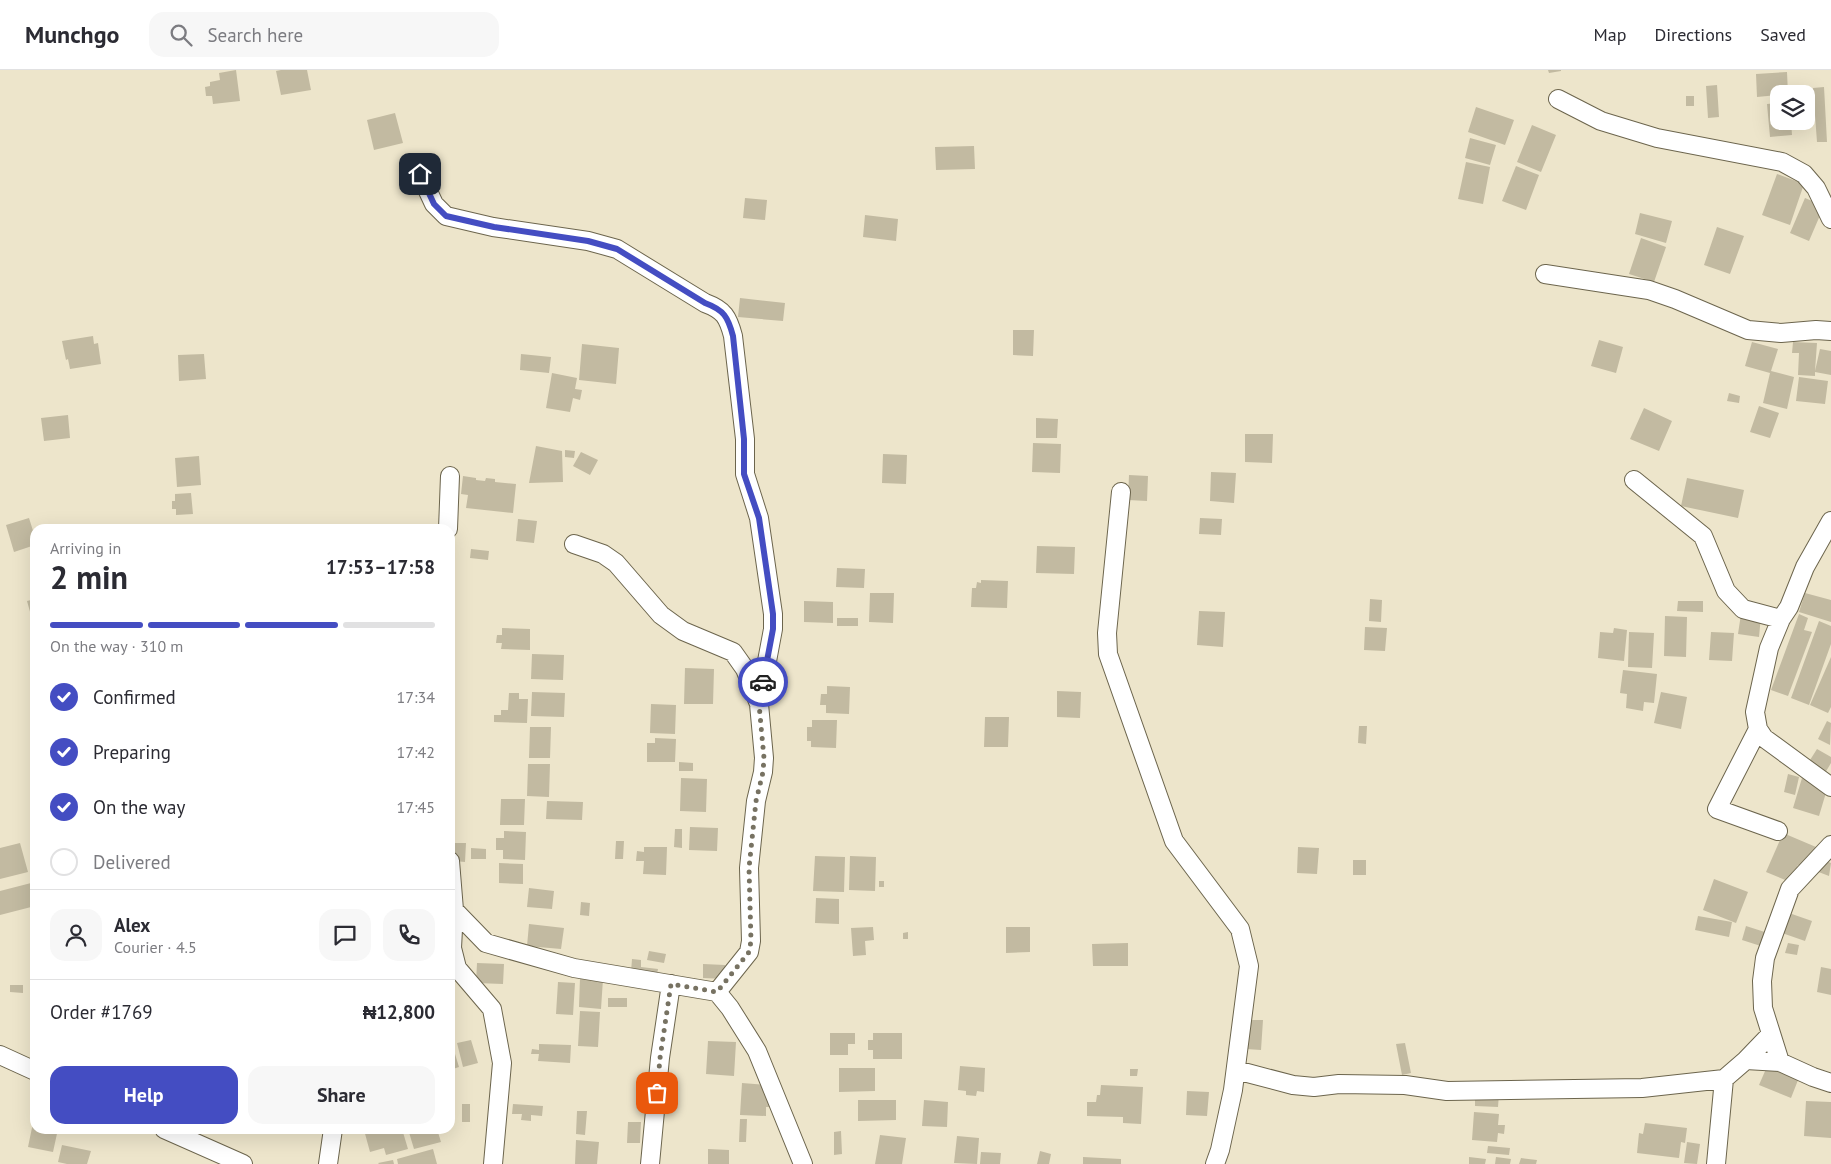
<!DOCTYPE html>
<meta charset="utf-8">
<style>
:root{--surface:#fff;--page:#f7f7f7;--text:#2b2b33;--muted:#7c7c81;--line:#e1e1e2;--accent:#444dc2}
body{margin:0;font-family:"PT Sans",sans-serif;background:var(--page);color:var(--text);height:100vh;display:flex;flex-direction:column;font-size:19px;white-space:nowrap}
*{box-sizing:border-box;margin:0}
p{font-size:16px;color:var(--muted)}
.icon{flex:none;width:28px;height:28px;fill:none;stroke:currentColor;stroke-width:2;stroke-linecap:round;stroke-linejoin:round}
.map{position:relative;flex:1;overflow:hidden}
.details{position:absolute;left:30px;top:454px;width:425px;height:610px;display:flex;flex-direction:column;background:var(--surface);border-radius:15px;box-shadow:0 5px 20px #0002}
.details>*{flex:none}
.tools{position:absolute;left:1770px;top:15px;display:grid;gap:10px}
.tools a{display:grid;place-items:center;width:45px;height:45px;border-radius:10px;background:var(--surface);box-shadow:0 5px 20px #0002;font-size:25px}
.pin{position:absolute;display:grid;place-items:center;width:42px;height:42px;color:#fff;margin:-21px;border-radius:10px;box-shadow:0 2px 8px #0006}
.courier{position:absolute;display:grid;place-items:center;width:50px;height:50px;margin:-25px;border:4px solid #444dc2;border-radius:50%;background:#fff;color:#222;box-shadow:0 1px 6px #0007}
.headline em{font-style:normal;font-weight:700}
.headline div{display:flex;flex-direction:column-reverse}
.headline{display:flex;align-items:center;justify-content:space-between;height:85px;padding:0 20px}
h1{font-size:32px;font-weight:700;line-height:38px}
.bar{display:grid;grid-template-columns:repeat(4,1fr);gap:8px 5px;align-content:center;height:60px;padding:0 20px}
.bar i{height:6px;border-radius:4px;background:var(--line)}
.bar .selected{background:var(--accent)}
.bar p{grid-column:span 4}
.line{display:flex;align-items:center;gap:12px;padding:0 20px;border-top:1px solid var(--line)}
.line div{flex:1}
.round{display:grid;place-items:center;flex:none;width:52px;height:52px;border-radius:15px;background:var(--page)}
ol{padding:0 20px;list-style:none}
li{display:flex;align-items:center;gap:15px;height:55px}
li p{margin-inline-start:auto}
li .icon{padding:5px;border-radius:50%;background:var(--accent);color:#fff;stroke-width:4}
li:last-child{color:var(--muted)}
li i{width:28px;height:28px;border:2px solid var(--line);border-radius:50%}
.action{display:flex;gap:10px;margin-top:auto;padding:10px 20px}
.action a{flex:1;height:58px;border-radius:15px;background:var(--accent);color:#fff;font-size:20px;font-weight:700;line-height:58px;text-align:center}
.action a+a{background:var(--page);color:var(--text)}
header{display:flex;align-items:center;gap:30px;box-sizing:border-box;height:70px;padding:0 25px;background:var(--surface);border-bottom:1px solid var(--line)}
header strong{font-size:24px}
nav{display:flex;gap:28px;margin-inline-start:auto;font-size:18px}
.search{width:350px;height:45px;background:var(--page);display:flex;align-items:center;gap:12px;box-sizing:border-box;padding:0 18px;border-radius:15px;color:var(--muted);font-size:19px}
.map>svg:first-child{display:block}
.building{fill:#c2baa1}
.lines{fill:none;stroke-linecap:round;stroke-linejoin:round}
.minor-casing{stroke:#6c654d;stroke-width:20}
.minor{stroke:#fff;stroke-width:18}
.done{stroke:#777262;stroke-width:5;stroke-dasharray:0 9}
.route{stroke:#444dc2;stroke-width:6}
</style>
<header>
<strong>Munchgo</strong>
<div class="search"><svg class="icon" aria-label="search" viewBox="0 0 24 24"><circle cx="10" cy="10" r="6"/><path d="M15 15l6 6"/></svg>Search here</div>
<nav><a>Map</a><a>Directions</a><a>Saved</a></nav>
</header>
<div class="map">
<svg width="1831" height="1094" viewBox="0 0 1831 1094">
<rect width="100%" height="100%" fill="#ede5cb"/>
<path class="building" d="M236,0l4,31 -27,3 -1,-8h-6l-1,-9 5,-1v-4l10,-2 -1,-7z
M281,0h26l4,20 -30,5 -5,-24z
M1548,0h13v1l-12,2z
M1787,2l1,22 -31,3 -1,-23z
M1717,15l2,32 -11,1 -2,-32z
M1824,17l3,55h-10l-4,-54z
M1686,26h8v10h-8z
M1779,33v18h12l1,14 -22,2 -3,-33z
M1476,37l38,13 -9,25 -37,-13z
M395,43l8,30 -29,7 -7,-30z
M1532,55l24,10 -15,37 -24,-10z
M1470,68l26,7 -6,20 -25,-7z
M974,76l1,23 -39,1 -1,-23z
M1466,92l24,5 -7,37 -25,-5z
M1516,96l23,9 -13,35 -24,-9z
M1777,104l27,10 -14,41 -28,-10z
M745,128l22,2 -2,20 -22,-2z
M1805,128l19,8 -15,35 -19,-8z
M1640,143l32,8 -6,22 -31,-9z
M865,145l33,4 -2,22 -33,-4z
M1717,157l27,9 -14,38 -26,-9z
M1641,168l25,9 -12,35 -25,-8z
M740,228l45,5 -2,18 -45,-4z
M1013,260h21l-1,26 -20,-1z
M93,266l1,8 4,-1 3,21 -31,5 -2,-10 -2,1 -4,-19z
M1599,270l24,7 -7,26 -25,-7z
M1752,272l26,7 -7,22 23,6 -7,32 -24,-6 7,-30 -25,-7z
M1793,272l24,1 -2,28 5,-22 11,2v24l-16,-3v4l-17,-1 1,-22h-7z
M582,274l37,4 -3,36 -37,-4z
M204,284l2,25 -27,2 -1,-26z
M521,284l30,3 -2,16 -29,-3z
M552,303l25,5 -2,11 7,1 -2,10 -7,-2 -3,14 -24,-4z
M1799,307l29,4 -3,23 -29,-3z
M1729,323l11,3 -1,7 -12,-2z
M1759,336l20,7 -9,25 -20,-6z
M1644,338l28,13 -13,30 -29,-12z
M68,345l2,23 -26,3 -3,-23z
M1036,348l22,1 -1,19h-21z
M1245,364h28l-1,29 -27,-1z
M1033,373l28,1 -1,29 -28,-1z
M536,376l26,5 1,31 -34,1z
M565,380l10,1 -1,7 -9,-1z
M581,382l17,8 -8,15 -17,-9z
M883,384l24,1 -1,29 -24,-1z
M199,386l2,29 -24,2 -2,-29z
M1211,402l25,1 -2,30 -24,-2z
M1129,405l19,1 -1,25 -19,-1z
M463,406l13,2v2l9,1 1,-3 9,1v3l21,2 -3,29 -47,-5 2,-13 -7,-1z
M1687,408l57,12 -6,28 -57,-12z
M191,423l2,21 -17,1v-6h-4v-8h3v-7z
M29,448l6,19v8l-21,7 -8,-27z
M1200,448l22,1 -1,16 -22,-1z
M518,449l19,2 -3,22 -18,-2z
M1037,476l38,1 -1,27 -38,-1z
M471,479l18,2 -1,9 -18,-2z
M837,498l28,1 -1,19 -28,-1z
M981,510l27,1 -1,27 -36,-1 1,-19h4l1,-6 4,1z
M870,523h24l-1,30 -24,-1z
M1805,523l26,7v22l-32,-10z
M35,529v27h-1l-7,-25z
M1370,529l12,1 -1,22 -12,-1z
M804,531l29,1v21l-29,-1z
M1678,531h25v11l-26,-1z
M1199,541l26,1 -2,35 -26,-2z
M1741,544l20,2 -2,21 -21,-3z
M1799,544l9,4 -4,12 8,2 -24,64 -17,-6z
M1665,546l22,1 -1,40 -22,-1z
M837,548h21v8h-21z
M1819,551l12,5v18l-22,61 -18,-7z
M1365,557l22,1 -2,23 -21,-1z
M502,558l28,1v21l-29,-1 1,-6h-6l1,-8h5z
M1614,558l13,2 -3,31 -26,-3 2,-26 13,1z
M1629,562l25,1 -2,35 -24,-1z
M1711,562l23,1 -2,28 -23,-1z
M532,584l32,1 -1,25 -32,-1z
M1831,587v50l-3,6 -18,-8z
M685,598l29,1 -1,35h-29z
M1623,600l34,4 -3,29 -10,-1 -1,9 -17,-3 1,-14 -7,-1z
M827,616l23,1 -1,27 -23,-1v-8h-6l1,-11h6z
M1057,621l24,1 -1,26 -23,-1z
M532,622l33,1 -1,24 -33,-1z
M1661,622l26,5 -6,32 -27,-6z
M509,623h10v6h9l-1,24 -33,-1v-7h7v-5h7z
M651,634l25,1 -1,29 -25,-1z
M985,647h24l-1,30h-24z
M812,650h25l-1,28 -25,-1v-6h-4v-14h5z
M1827,651l4,2 -1,22 -12,-6z
M1359,656h8l-1,18 -8,-1z
M530,657h21l-1,31h-21z
M655,668l21,1 -1,23h-28v-19h8z
M1817,679l14,8v6l-9,15 -17,-10z
M679,692l14,1v8h-14z
M528,694h22l-1,33 -22,-1z
M1788,704l11,3 -4,18 -11,-3z
M681,708l26,1 -1,33 -26,-1z
M1802,708l26,8 -9,30 -26,-8z
M501,729h24l-1,26h-24z
M547,731l36,1 -1,18 -36,-1z
M690,757l28,1 -1,23 -28,-1z
M675,759h7v19l-8,-1z
M504,761l22,1 -1,28 -22,-1v-9h-7v-12h8z
M1783,763l33,14 -10,21 -8,-3 -8,17 -24,-10z
M616,771h8l-1,18h-8z
M20,773l8,29 -28,7v-31z
M454,773h12l-1,19 -11,-1z
M644,777h23l-1,28 -23,-1 1,-13h-8l1,-10 7,1z
M1298,777l21,1 -2,26 -20,-1z
M471,778l15,1v10h-15z
M815,786l30,1 -1,35 -31,-1z
M850,786l26,1 -1,34 -26,-1z
M1821,789l10,4 -2,13 -13,-5z
M1353,790h13v15h-13z
M499,793l24,1v20l-24,-1z
M1714,809l34,13 -12,31 -33,-13z
M879,811h5v6h-5z
M35,812v24l-35,9v-24z
M529,818l25,3 -2,18 -25,-2z
M816,828l23,1v25l-24,-1z
M581,832l9,1 -1,13 -9,-1z
M1789,843l23,8 -7,20 -23,-8z
M1698,846l34,6 -3,15 -34,-7z
M529,854l35,4 -3,21 -34,-3z
M1746,856l25,8 -4,14 -25,-8z
M873,857l1,13 -9,1 1,14 -13,1 -2,-28z
M1006,857h24v25l-24,1z
M908,862v7h-5v-6z
M1128,873v23h-35l-1,-22z
M1788,873l11,2 -2,10 -12,-2z
M649,881l17,3 -2,9 -17,-3z
M632,889l9,1v7l17,2 -1,6 -26,-3z
M477,893l27,1 -1,20 -27,-1z
M703,894l22,1v14l-22,-1z
M1821,897l10,2v26l-14,-3z
M580,908l23,1 -2,30 -22,-2z
M558,912l17,1 -2,32 -17,-1z
M10,915h13v8l-13,-1z
M608,928h19v9h-19z
M580,941l20,1 -2,35 -20,-1z
M1248,950h15l-2,30 -15,-1z
M830,963h25v11h-7v11h-18z
M873,963h29v26h-29v-9h-5v-10h5z
M471,970l7,23 -15,4 -6,-24z
M708,971l28,1 -2,34 -28,-2z
M1405,973l6,30 -9,2 -6,-31z
M452,974l7,23 -9,3v-25z
M539,974l32,1 -1,18 -32,-2 1,-7h-8l1,-5 7,1z
M1769,992l31,13 -9,23 -32,-13z
M960,996l25,2 -1,24 -7,-1 -1,5 -10,-1v-4l-8,-1z
M839,998h36v23l-36,1z
M1130,999h8l-1,7h-7z
M742,1013l25,2 6,22h-7v9l-26,-1z
M1101,1015l42,2 -2,37 -18,-1v-6l-36,-1v-14h9l1,-7h3z
M1187,1021l22,1 -2,24 -21,-1z
M1475,1023l24,1 -1,13 -23,-1z
M858,1030h38v20l-38,1z
M924,1030l24,2 -1,25 -25,-1z
M1806,1031l25,1v36l-27,-2z
M462,1034h8v18h-8z
M513,1034l30,2 -1,10 -11,-1v6l-10,-1 1,-6h-10z
M577,1041h10l-2,24 -9,-1z
M1474,1042l25,2 -1,11h7l-1,9 -6,-1 -1,9 -25,-2z
M34,1048l1,11h23l-5,23 -25,-5z
M740,1049h7l-1,23h-7z
M628,1052h13l-1,21h-13z
M1645,1053l42,5 -2,15 -4,-1 -2,16 -42,-5 2,-20 4,1z
M368,1059h34l6,20 -22,6 -2,-7 -14,4 -6,-22z
M408,1059h29l4,13 -27,7z
M841,1061l1,23 -8,1v-23z
M880,1065l26,3 -4,26h-27z
M957,1066l22,2 -2,26 -23,-1z
M576,1070l23,2 -2,22h-22z
M1687,1072l13,2 -3,20 -13,-1z
M62,1075l29,6 -4,13h-20l-9,-2z
M1488,1076l22,2 -1,7 -22,-2z
M433,1079l4,15h-39l-1,-5z
M708,1079l21,1v14h-21z
M1040,1081l11,3 -2,10h-12z
M981,1082l20,1 -1,11h-20z
M1083,1087l38,2v5h-38z
M1469,1087l17,2 -1,5h-16z
M1496,1087l15,2 -1,5h-15z
M1521,1088l16,2 -1,4h-17z
M393,1090l1,4h-15l-1,-1z"/>
<g class="lines">
<defs>
<path id="minor" d="M1558,29l43,22 56,17 125,24 22,12 12,14 15,31
M420,104l14,30 12,12 47,11 95,14 29,8 88,54c19,7 23,14 28,33l12,103v35l14,44 14,96v15l-14,75
M1545,204l104,16 26,9 73,31 33,3 35,-3 15,1
M1634,410l69,56 23,55 17,18 38,10
M1121,422l-14,141 1,21 66,187 66,88 9,37 -16,124 -13,60 -5,14
M1831,451l-26,46 -16,40 -8,12 -12,29 -14,64 3,17 6,9 67,49
M448,459l2,-53
M574,474l29,10 13,9 45,52 22,16 50,21 12,17 14,35 5,54 -1,14 -7,29 -7,67 2,73 -2,11 -32,40
M1758,659l-41,80 61,22
M450,791l4,49 -2,38 5,20 35,41 10,54 -9,101
M454,840l32,33 88,25 143,24 13,16 27,43 46,113
M0,985l35,16
M1746,990l25,-26
M1780,992l-17,-54 -1,-27 3,-23 25,-69 41,-44
M1236,1000l57,15 21,2 25,-3 66,1 42,6 195,-3 82,-9
M164,1059l79,35
M328,1094l5,-35
M650,1094l10,-106 11,-74
M1716,1094l8,-85 22,-19 34,2 33,15 18,6"/>
</defs>
<use href="#minor" class="minor-casing"/>
<use href="#minor" class="minor"/>
</g>
<g class="lines">
<path class="done" d="M657,1023l3,-35 11,-74 46,8 32,-40 2,-11 -2,-73 7,-67 7,-29 1,-14 -5,-54 4,-22"/>
<path class="route" d="M420,104l14,30 12,12 48,11 94,14 29,8 88,54c19,7 23,14 28,33l11,103v35l15,44 14,96v15l-10,53"/>
</g>
</svg>
<div class="tools">
<a><svg class="icon" aria-label="layers" viewBox="0 0 24 24"><path d="M12 4l9 5-9 5-9-5zM3 14l9 5 9-5"/></svg></a>
</div>
<div class="pin" style="left:657px;top:1023px;background:#ea580c"><svg class="icon" aria-label="bag" viewBox="0 0 24 24"><path d="M5 8h14l-1 12H6zM9 8a3 3 0 0 1 6 0"/></svg></div>
<div class="pin" style="left:420px;top:104px;background:#1f2937"><svg class="icon" aria-label="home" viewBox="0 0 24 24"><path d="M3 11l9-7 9 7M6 9v11h12V9"/></svg></div>
<div class="courier" style="left:763px;top:612px"><svg class="icon" aria-label="car" viewBox="0 0 24 24"><path d="M5 17H2v-5l4-1 3-4h7l3 4 3 1v5h-3M9 17h6M6 11h13"/><circle cx="7" cy="17" r="2"/><circle cx="17" cy="17" r="2"/></svg></div>
<section class="details">
<div class="headline"><div><h1>2 min</h1><p>Arriving in</p></div><em>17:53–17:58</em></div>
<div class="bar"><i class="selected"></i><i class="selected"></i><i class="selected"></i><i></i><p>On the way · 310 m</p></div>
<ol>
<li><svg class="icon" aria-label="check" viewBox="0 0 24 24"><path d="M5 12l5 5 9-10"/></svg>Confirmed<p>17:34</p></li>
<li><svg class="icon" aria-label="check" viewBox="0 0 24 24"><path d="M5 12l5 5 9-10"/></svg>Preparing<p>17:42</p></li>
<li><svg class="icon" aria-label="check" viewBox="0 0 24 24"><path d="M5 12l5 5 9-10"/></svg>On the way<p>17:45</p></li>
<li><i></i>Delivered</li>
</ol>
<div class="line" style="height:90px"><a class="round"><svg class="icon" aria-label="person" viewBox="0 0 24 24"><circle cx="12" cy="8" r="4"/><path d="M4 21q1-7 8-7t8 7"/></svg></a><div><b>Alex</b><p>Courier · 4.5</p></div><a class="round"><svg class="icon" aria-label="chat" viewBox="0 0 24 24"><path d="M4 5h16v11H9l-5 4z"/></svg></a><a class="round"><svg class="icon" aria-label="phone" viewBox="0 0 24 24"><path d="M5 4h4l2 5-3 2q2 4 5 5l2-3 5 2v4C11 20 4 13 5 4z"/></svg></a></div>
<div class="line" style="height:65px"><div>Order #1769</div><b>₦12,800</b></div>
<div class="action"><a>Help</a><a>Share</a></div>
</section>
</div>
